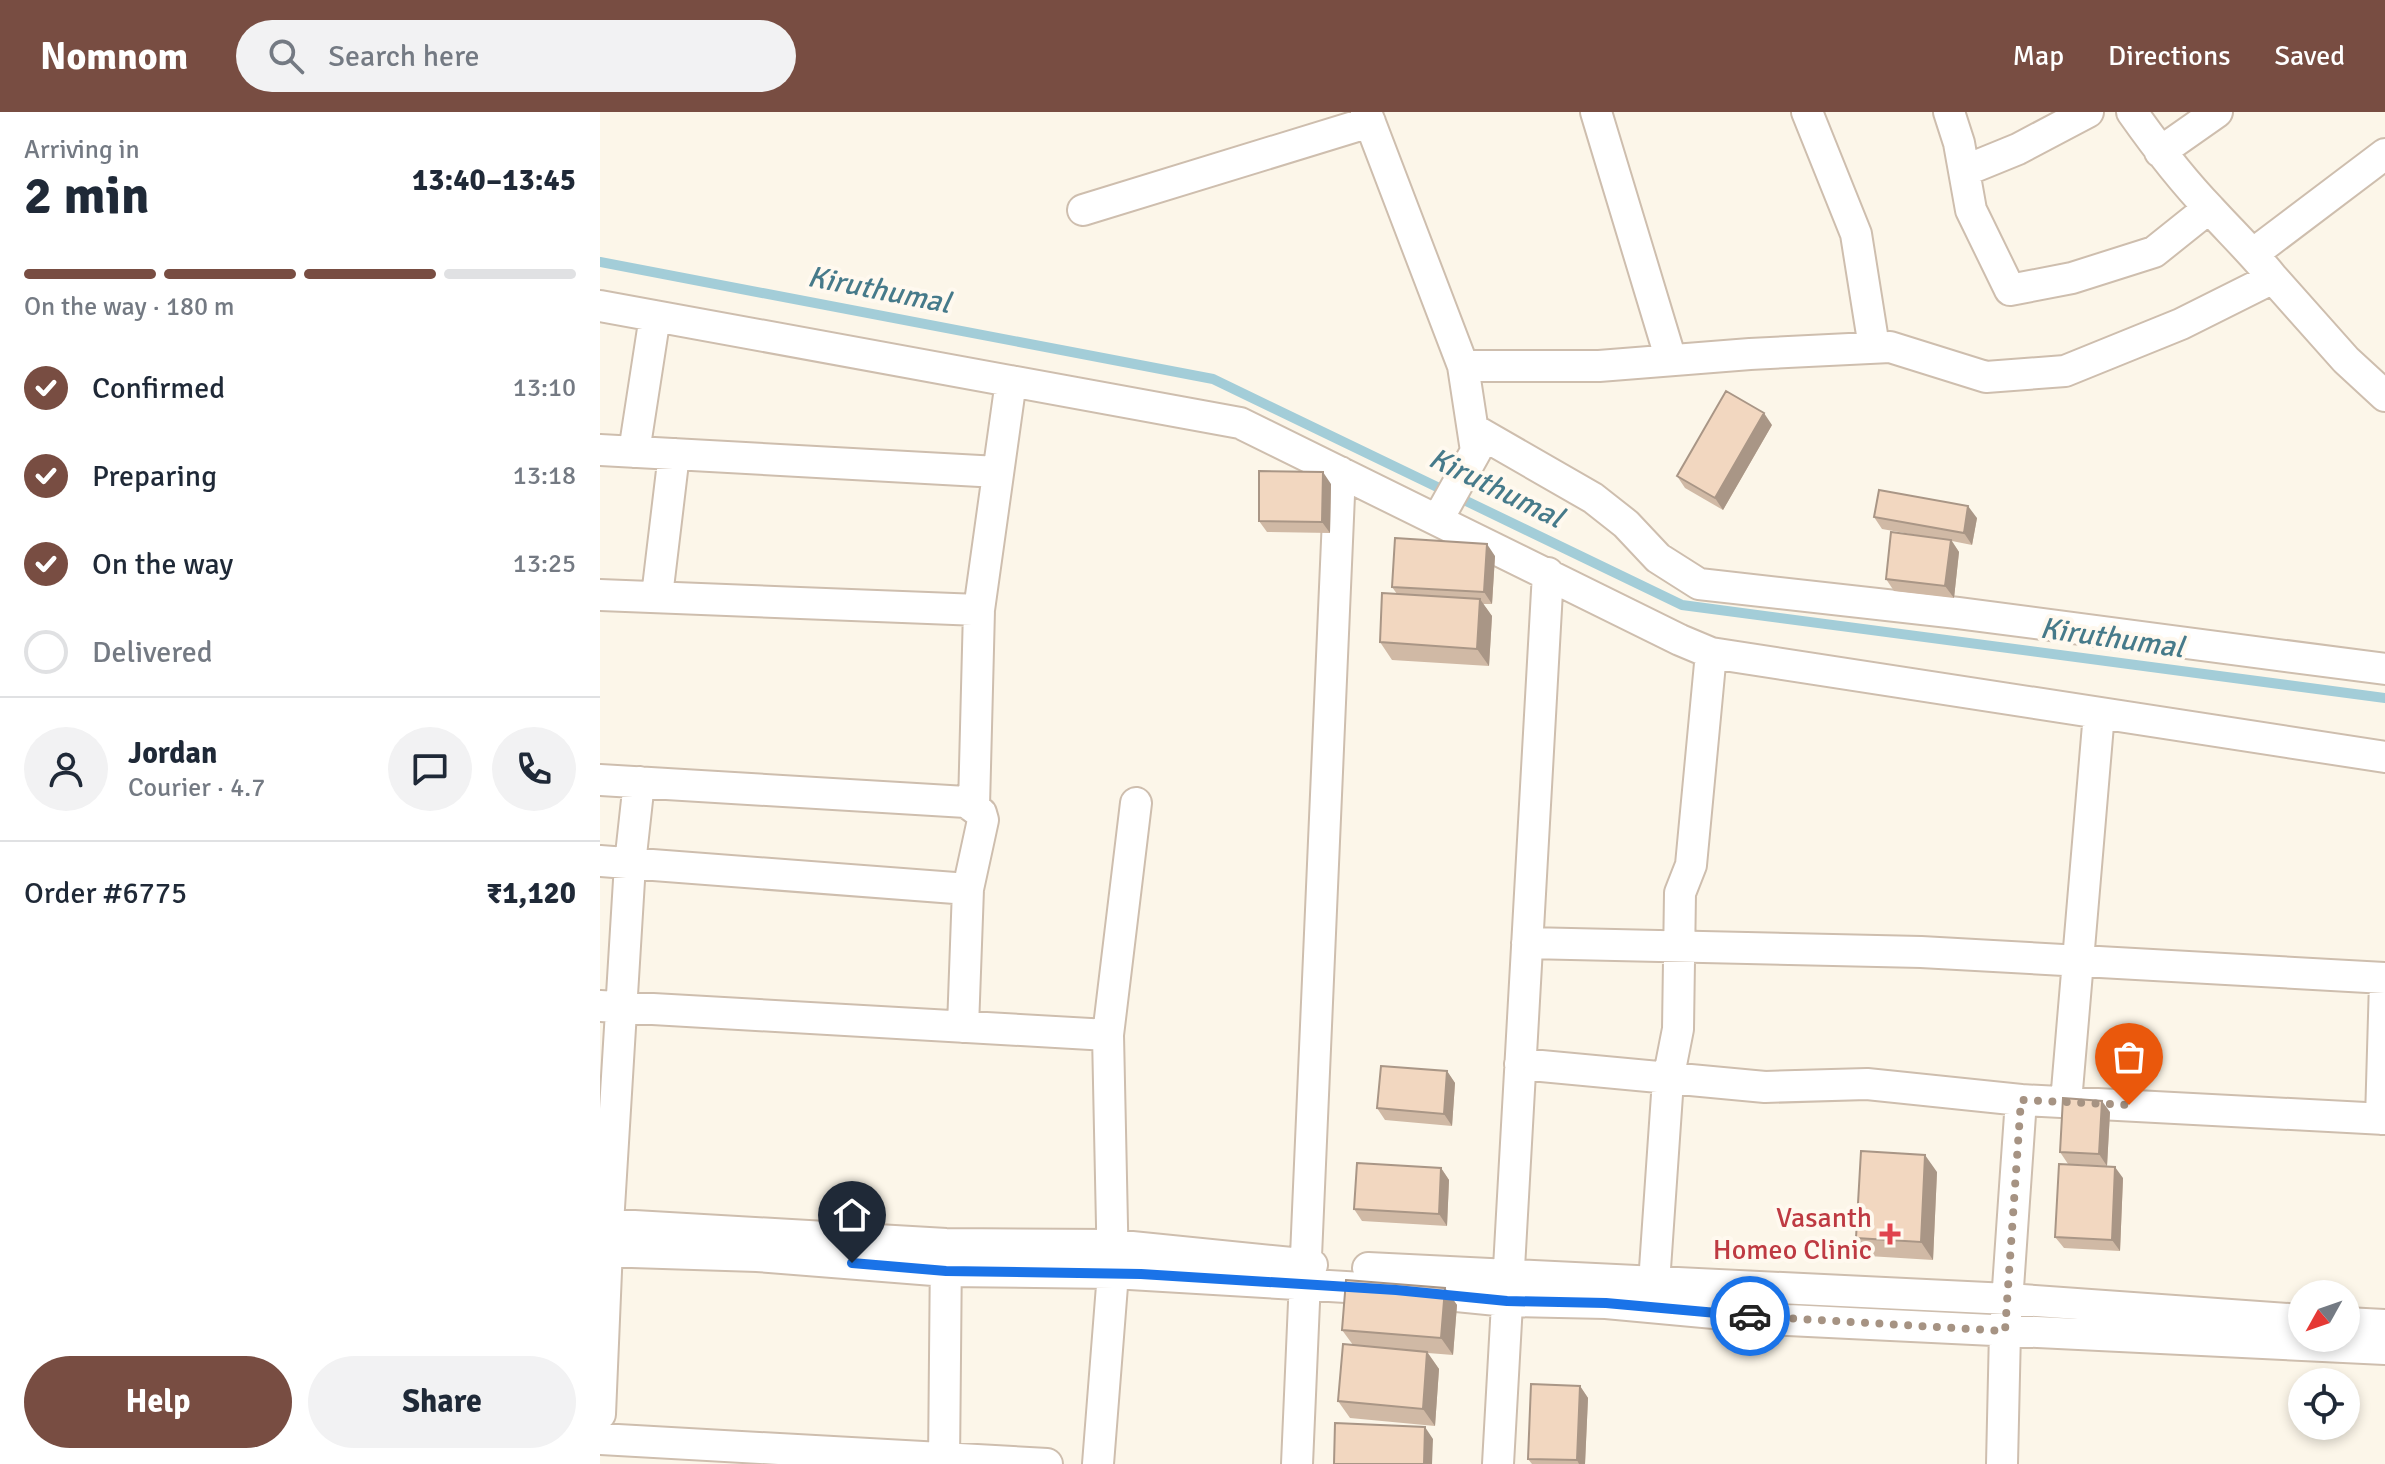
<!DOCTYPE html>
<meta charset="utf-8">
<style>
:root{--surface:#fff;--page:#f2f2f3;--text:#1f2937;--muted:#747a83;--line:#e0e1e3;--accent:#784d42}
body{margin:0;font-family:Signika,sans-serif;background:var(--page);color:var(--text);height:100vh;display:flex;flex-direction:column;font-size:30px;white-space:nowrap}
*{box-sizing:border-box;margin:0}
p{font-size:26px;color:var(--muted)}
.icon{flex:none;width:44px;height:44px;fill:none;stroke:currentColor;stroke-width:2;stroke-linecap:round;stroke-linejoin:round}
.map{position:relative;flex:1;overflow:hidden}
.sheet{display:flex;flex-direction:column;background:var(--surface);width:600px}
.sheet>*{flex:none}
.needle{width:52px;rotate:230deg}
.controls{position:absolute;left:1688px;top:1168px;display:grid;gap:16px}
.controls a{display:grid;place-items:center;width:72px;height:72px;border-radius:50%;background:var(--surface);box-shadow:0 4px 12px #0003;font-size:40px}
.pin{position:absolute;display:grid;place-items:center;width:68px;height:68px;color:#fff;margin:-82px -34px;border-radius:50% 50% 50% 0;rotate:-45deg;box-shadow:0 0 8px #0007}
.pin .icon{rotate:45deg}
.courier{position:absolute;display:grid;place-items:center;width:80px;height:80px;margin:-40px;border:6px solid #1a73e8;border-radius:50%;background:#fff;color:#222;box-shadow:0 2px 10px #0007}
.summary em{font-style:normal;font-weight:700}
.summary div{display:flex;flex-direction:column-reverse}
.summary{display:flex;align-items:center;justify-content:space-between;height:136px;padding:0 24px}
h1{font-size:52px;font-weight:700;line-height:60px}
.bar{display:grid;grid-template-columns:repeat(4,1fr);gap:12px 8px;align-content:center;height:96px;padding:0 24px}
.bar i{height:10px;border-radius:6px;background:var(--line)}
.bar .on{background:var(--accent)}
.bar p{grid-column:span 4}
.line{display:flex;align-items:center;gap:20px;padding:0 24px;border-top:2px solid var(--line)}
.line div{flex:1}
.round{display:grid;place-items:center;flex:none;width:84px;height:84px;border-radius:42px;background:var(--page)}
ol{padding:0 24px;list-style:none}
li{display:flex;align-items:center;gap:24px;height:88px}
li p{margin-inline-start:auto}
li .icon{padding:8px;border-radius:50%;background:var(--accent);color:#fff;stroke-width:4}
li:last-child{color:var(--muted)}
li i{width:44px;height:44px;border:4px solid var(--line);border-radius:50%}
.cta{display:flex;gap:16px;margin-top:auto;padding:16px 24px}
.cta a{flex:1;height:92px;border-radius:48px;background:var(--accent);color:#fff;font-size:32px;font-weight:700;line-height:92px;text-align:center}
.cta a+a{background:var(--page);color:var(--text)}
header{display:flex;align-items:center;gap:48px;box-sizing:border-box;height:112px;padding:0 40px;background:var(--accent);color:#fff}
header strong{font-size:38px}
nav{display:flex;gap:44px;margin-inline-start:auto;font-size:28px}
.search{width:560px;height:72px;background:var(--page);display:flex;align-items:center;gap:20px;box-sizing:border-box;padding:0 28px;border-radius:44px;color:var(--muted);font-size:30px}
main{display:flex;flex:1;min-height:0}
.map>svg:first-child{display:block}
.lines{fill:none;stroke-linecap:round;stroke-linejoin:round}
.stream{stroke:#a3cdd8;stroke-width:10}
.minor-casing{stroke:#cebeae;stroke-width:34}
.minor{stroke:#fff;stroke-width:30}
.wall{fill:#d0b9a5}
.shaded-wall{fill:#a99686}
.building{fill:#f2d7c0;stroke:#a99686;stroke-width:2}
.done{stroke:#a69383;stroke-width:8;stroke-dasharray:0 14.4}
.route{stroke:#1a73e8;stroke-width:10}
.health-dot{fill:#e0444e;stroke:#fff9ef;stroke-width:3}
.labels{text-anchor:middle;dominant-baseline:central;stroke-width:8;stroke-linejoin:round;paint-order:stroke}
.health-label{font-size:28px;fill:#be3a42;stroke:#fff9ef;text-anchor:end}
.water-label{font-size:30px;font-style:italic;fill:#467a8a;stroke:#fff9ef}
</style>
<header>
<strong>Nomnom</strong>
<div class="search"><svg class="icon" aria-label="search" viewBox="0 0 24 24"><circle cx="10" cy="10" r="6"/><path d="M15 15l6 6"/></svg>Search here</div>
<nav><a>Map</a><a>Directions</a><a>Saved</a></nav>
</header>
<main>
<section class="sheet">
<div class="summary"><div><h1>2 min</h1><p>Arriving in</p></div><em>13:40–13:45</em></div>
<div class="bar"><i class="on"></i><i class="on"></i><i class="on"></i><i></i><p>On the way · 180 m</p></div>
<ol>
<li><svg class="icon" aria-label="check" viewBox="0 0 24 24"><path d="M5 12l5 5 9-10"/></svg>Confirmed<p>13:10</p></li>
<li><svg class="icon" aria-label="check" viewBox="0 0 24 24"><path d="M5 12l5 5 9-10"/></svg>Preparing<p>13:18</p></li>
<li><svg class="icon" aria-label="check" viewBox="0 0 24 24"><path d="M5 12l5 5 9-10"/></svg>On the way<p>13:25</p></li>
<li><i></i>Delivered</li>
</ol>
<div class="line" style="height:144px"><a class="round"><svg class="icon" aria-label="person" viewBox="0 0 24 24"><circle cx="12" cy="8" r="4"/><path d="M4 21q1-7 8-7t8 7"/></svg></a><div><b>Jordan</b><p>Courier · 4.7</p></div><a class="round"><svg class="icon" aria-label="chat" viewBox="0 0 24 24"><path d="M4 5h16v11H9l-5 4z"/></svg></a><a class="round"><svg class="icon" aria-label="phone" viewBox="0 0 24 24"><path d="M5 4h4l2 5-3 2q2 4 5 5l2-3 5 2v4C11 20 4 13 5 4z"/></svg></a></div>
<div class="line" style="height:104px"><div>Order #6775</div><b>₹1,120</b></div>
<div class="cta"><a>Help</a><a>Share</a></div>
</section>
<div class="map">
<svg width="1785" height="1352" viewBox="0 0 1785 1352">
<rect width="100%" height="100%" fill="#fcf6e9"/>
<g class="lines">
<path class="stream" d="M0,150l613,117 469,226 703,93"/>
<defs>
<path id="minor" d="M766,0l97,254 13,85 -38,68
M996,0l75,248
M1207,0l49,122 18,113
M1349,0l10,31 12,67 39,80 62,-12 82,-26 55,-44
M1532,0c24,34 49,67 78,97 21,23 43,44 63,69
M1560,40l57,-40
M1364,59l54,-22 70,-37
M483,98l287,-88
M1654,141l131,-99
M0,194l640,117 440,217 31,13 674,104
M863,254h136l151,-12 140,-7 96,30 79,-6 116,-47 92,-46 73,82 39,36
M873,317l120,69 33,26 32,34 41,26 259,29 427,56
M0,338l398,22
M34,340l21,-136
M0,483l379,15 32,-229
M57,484l17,-142
M0,668l366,22 15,11 2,7 -15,69
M374,694l5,-196
M0,749l368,28 -5,138
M927,831l394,9 464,26
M0,894l508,29 5,238 -15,191
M508,923l28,-232
M920,952l245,23 102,-3 154,16
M1466,990l33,-389
M1781,1007l4,-137
M0,1112l346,20 166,1 200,20
M0,1139l157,5 189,15 167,2 283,17 111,11 99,2 182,17 597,29
M768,1156l640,31 294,21
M1054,1171l14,-203 10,-51 2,-136 11,-28 20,-212
M1746,1211l39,2
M0,1302l8,-190 22,-360 9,-82
M0,1327l447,25
M344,1352l2,-214
M697,1352l43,-992
M898,1352l50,-891
M1402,1352l3,-133 16,-231 364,19"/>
</defs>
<use href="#minor" class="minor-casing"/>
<use href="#minor" class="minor"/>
</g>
<path class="wall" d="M1172,313l-49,85 -38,-22 -8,-12z
M731,372l-1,49 -63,-1 -8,-11z
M1274,405l103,1 -5,27 -20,-4 7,11 -5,46 -60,-7 -8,-12 47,-41 -51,-9z
M895,444l-3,48h-9l9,12 -3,50 -97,-6 -12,-18 17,-48 -5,-7z
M847,959l8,12 -3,43 -67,-6 -8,-12z
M1510,1000l-3,54 -39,-2 -8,-12z
M841,1056l8,12 -2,46 -85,-5 -8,-12z
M1337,1060l-4,88 -65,-4 -12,-18z
M1523,1066l-3,73 -56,-3 -9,-11z
M845,1176l12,17 -4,50 -25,-2 11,16 -4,57 -85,-8 -12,-17 15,-56 -11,-15z
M980,1274l8,12 -3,66h-53l-4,-5z"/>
<path class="shaded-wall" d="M1164,301l8,12 -49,85 -8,-12z
M723,360l8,12 -1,49 -8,-11z
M1368,394l9,12 -5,27 -8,-12z
M1351,428l8,12 -5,46 -9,-12z
M887,432l8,12 -3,48 -8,-12z
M880,487l12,17 -3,50 -12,-17z
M847,959l8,12 -3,43 -8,-12z
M1502,989l8,11 -3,54 -8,-12z
M1325,1043l12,17 -4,88 -12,-18z
M1515,1055l8,11 -3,73 -8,-11z
M841,1056l8,12 -2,46 -8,-12z
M845,1176l12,17 -4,50 -12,-17z
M827,1240l12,17 -4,57 -12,-17z
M980,1274l8,12 -3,66h-6l-2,-4z
M825,1315l8,12 -1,25h-8z"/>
<path class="building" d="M1126,279l38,22 -49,85 -38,-22z
M659,359l64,1 -1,50 -63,-1z
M1279,378l89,16 -4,27 -90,-16z
M1291,420l60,8 -6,46 -59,-7z
M795,426l92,6 -3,48 -92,-5z
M782,481l98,6 -3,50 -97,-7z
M781,954l66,5 -3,43 -67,-6z
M1463,986l39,3 -3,53 -39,-2z
M1261,1039l64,4 -4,87 -65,-4z
M757,1051l84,5 -2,46 -85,-5z
M1459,1052l56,3 -3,73 -57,-3z
M746,1168l99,8 -4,50 -99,-8z
M743,1232l84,8 -4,57 -85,-8z
M931,1272l49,2 -3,74 -49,-1z
M735,1311l90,4 -1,37h-90z"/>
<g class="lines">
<path class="done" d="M1150,1204l255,15 16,-231 108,5"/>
<path class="route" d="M252,1151l94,8 195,3 255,16 111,11 99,2 144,13"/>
</g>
<path class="health-dot" d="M1286 1110h8v8h8v8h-8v8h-8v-8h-8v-8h8z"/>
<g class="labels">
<g class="health-label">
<text x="1272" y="1106">Vasanth<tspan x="1272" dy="32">Homeo Clinic</tspan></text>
</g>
<g class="water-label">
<text transform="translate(279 178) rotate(11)">Kiruthumal</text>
<text transform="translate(896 376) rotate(26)">Kiruthumal</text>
<text transform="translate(1512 526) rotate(8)">Kiruthumal</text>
</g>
</g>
</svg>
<div class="controls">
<a><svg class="needle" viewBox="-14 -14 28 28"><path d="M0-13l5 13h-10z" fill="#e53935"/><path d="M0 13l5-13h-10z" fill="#747a83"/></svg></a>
<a><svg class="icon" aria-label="locate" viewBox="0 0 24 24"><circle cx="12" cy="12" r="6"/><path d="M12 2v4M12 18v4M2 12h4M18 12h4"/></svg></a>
</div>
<div class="pin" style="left:1529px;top:993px;background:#ea580c"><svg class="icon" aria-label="bag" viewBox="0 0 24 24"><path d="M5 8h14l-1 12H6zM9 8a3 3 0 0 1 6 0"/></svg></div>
<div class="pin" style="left:252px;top:1151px;background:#1f2937"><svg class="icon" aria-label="home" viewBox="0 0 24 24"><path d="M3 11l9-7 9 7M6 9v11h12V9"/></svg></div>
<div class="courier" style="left:1150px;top:1204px"><svg class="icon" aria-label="car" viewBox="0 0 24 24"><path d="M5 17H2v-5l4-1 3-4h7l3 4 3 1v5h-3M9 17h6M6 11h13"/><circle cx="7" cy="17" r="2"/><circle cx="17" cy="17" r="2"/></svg></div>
</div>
</main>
